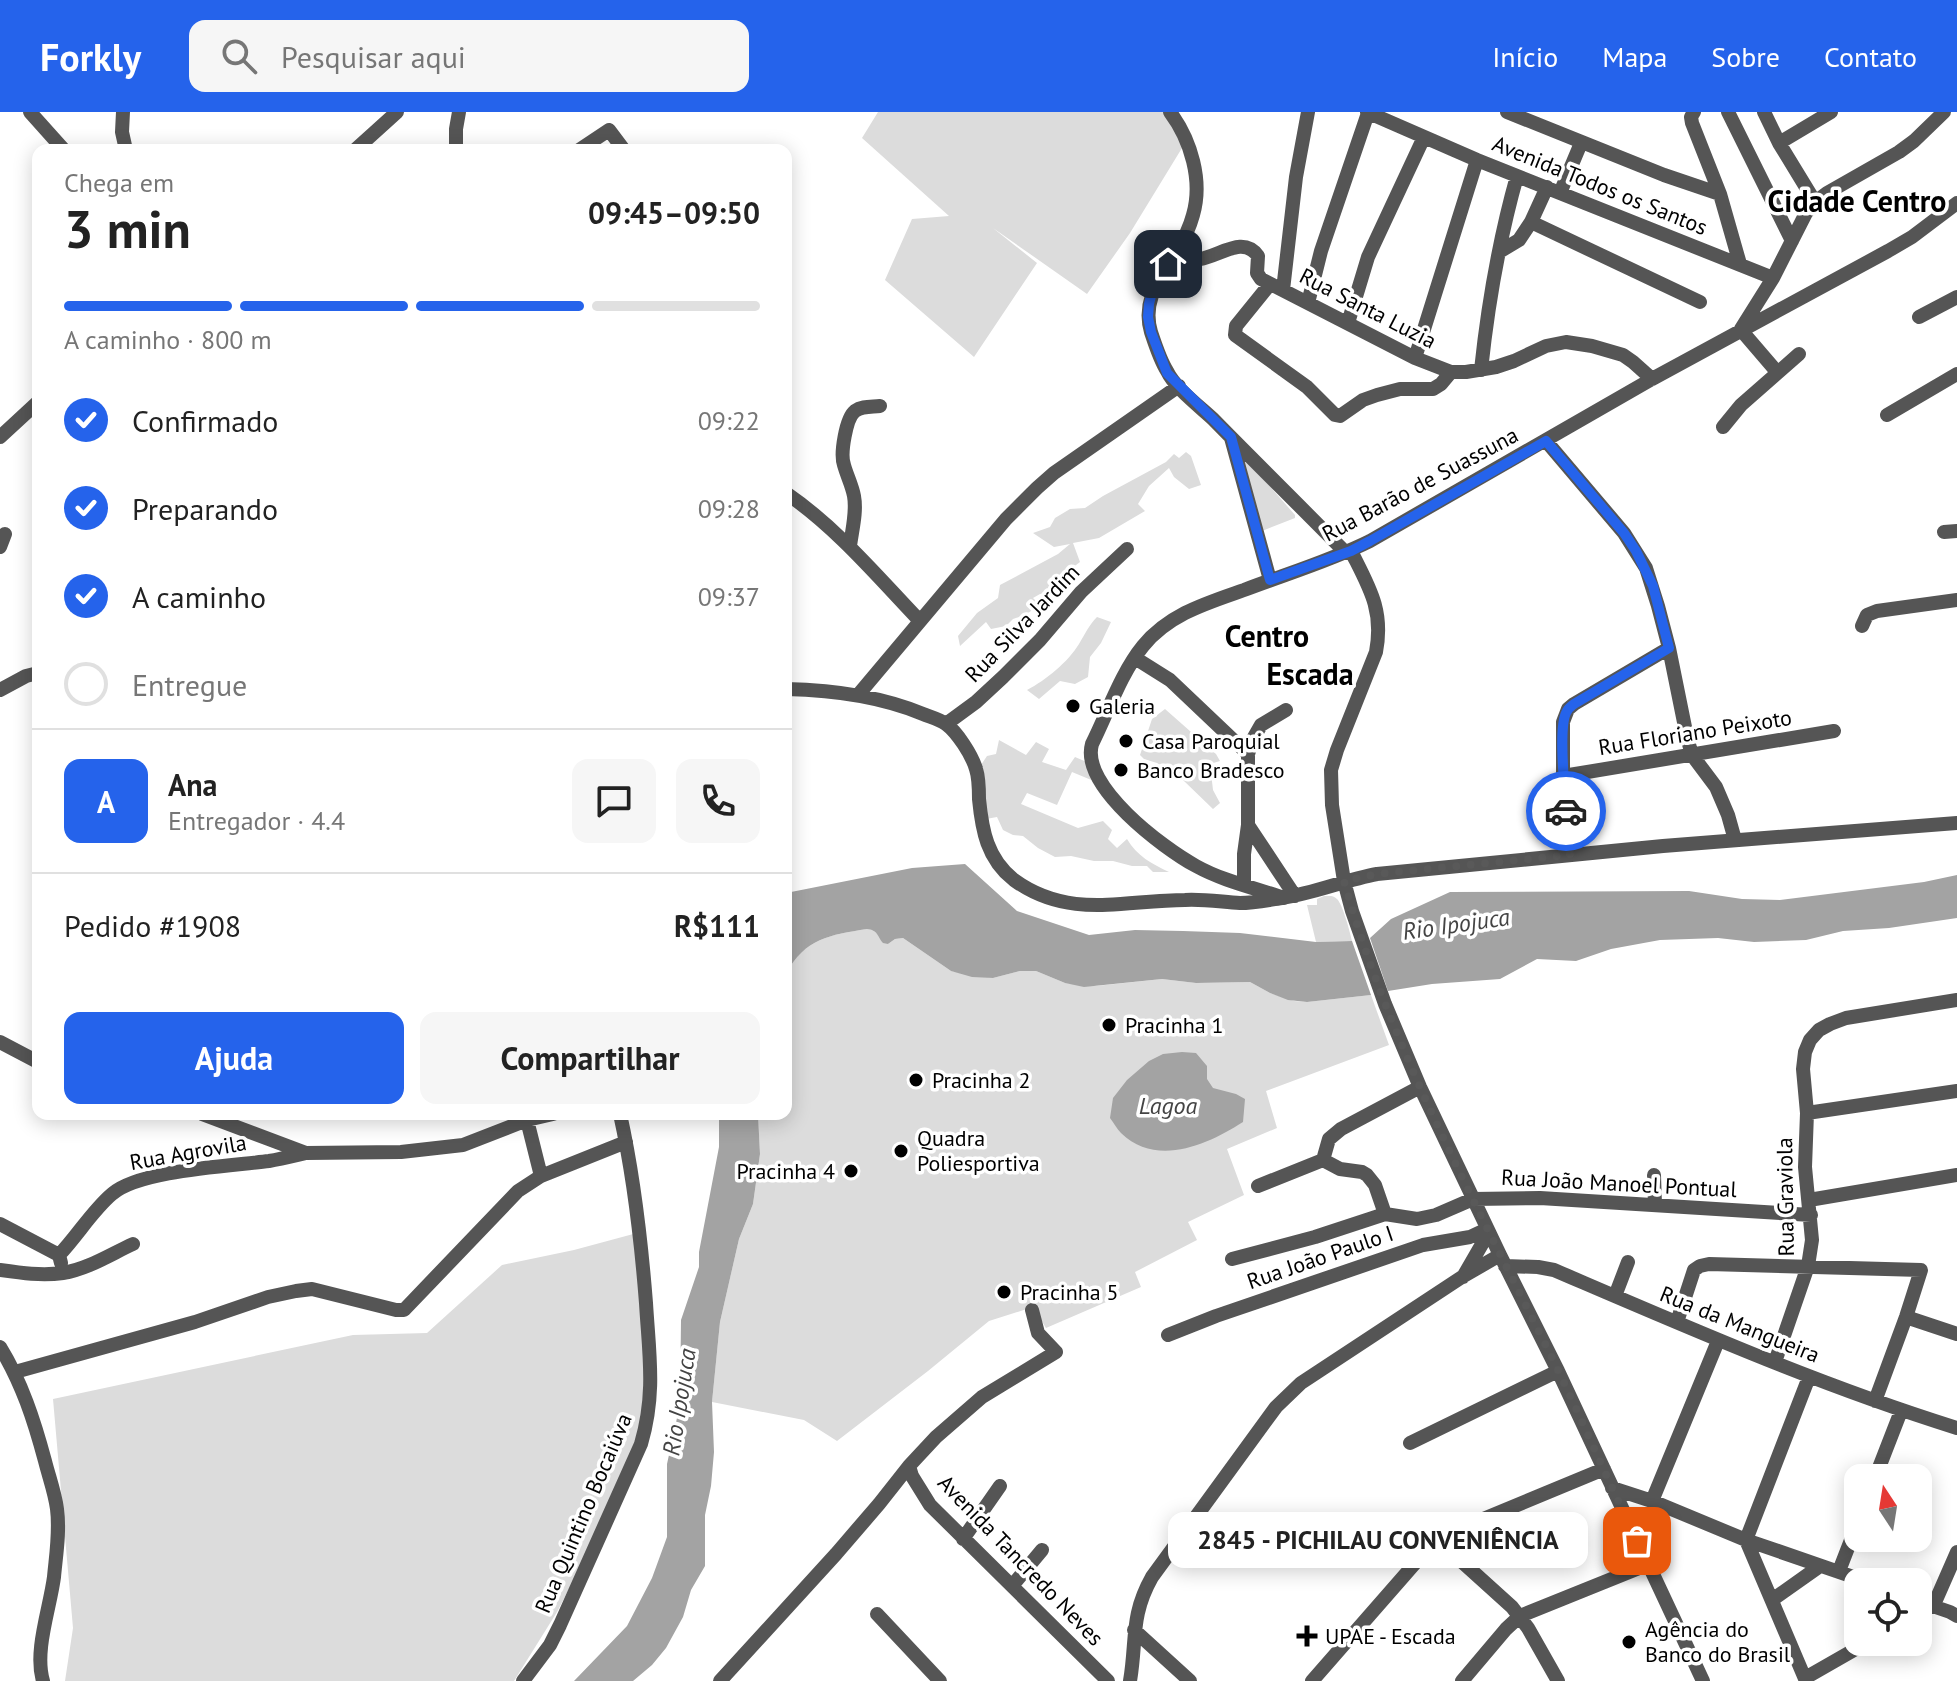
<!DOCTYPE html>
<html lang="pt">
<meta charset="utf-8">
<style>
:root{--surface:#fff;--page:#f6f6f6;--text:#222;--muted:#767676;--line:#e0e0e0;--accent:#2563eb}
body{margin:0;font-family:"PT Sans",sans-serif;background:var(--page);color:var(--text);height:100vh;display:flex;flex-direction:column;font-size:30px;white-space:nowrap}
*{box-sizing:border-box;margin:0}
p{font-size:26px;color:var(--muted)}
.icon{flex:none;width:44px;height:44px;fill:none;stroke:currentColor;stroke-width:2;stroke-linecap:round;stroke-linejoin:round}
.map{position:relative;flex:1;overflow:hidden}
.panel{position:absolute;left:32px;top:32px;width:760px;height:976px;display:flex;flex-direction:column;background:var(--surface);border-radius:16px;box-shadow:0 4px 20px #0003}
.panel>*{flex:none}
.needle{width:52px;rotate:348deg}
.controls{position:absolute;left:1844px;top:1352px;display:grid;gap:16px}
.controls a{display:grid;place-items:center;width:88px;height:88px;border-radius:16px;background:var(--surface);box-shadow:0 4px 20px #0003;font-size:40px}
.pin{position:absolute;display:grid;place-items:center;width:68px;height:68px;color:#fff;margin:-34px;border-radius:16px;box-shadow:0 4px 12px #0006}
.courier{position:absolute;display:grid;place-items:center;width:80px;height:80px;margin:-40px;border:6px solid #2563eb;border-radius:50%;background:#fff;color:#222;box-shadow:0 2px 10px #0007}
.bubble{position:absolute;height:56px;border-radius:16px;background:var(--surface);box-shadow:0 4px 20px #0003;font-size:26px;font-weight:800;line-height:56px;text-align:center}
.summary em{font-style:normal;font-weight:800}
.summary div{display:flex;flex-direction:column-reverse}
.summary{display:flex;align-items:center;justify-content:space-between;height:136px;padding:0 32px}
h1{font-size:52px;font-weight:800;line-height:60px}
.bar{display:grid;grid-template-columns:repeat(4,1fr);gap:12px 8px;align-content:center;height:96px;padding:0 32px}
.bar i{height:10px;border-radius:6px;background:var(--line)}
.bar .on{background:var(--accent)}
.bar p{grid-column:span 4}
.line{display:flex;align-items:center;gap:20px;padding:0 32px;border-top:2px solid var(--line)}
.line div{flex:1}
.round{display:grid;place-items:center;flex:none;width:84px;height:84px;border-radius:16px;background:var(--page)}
ol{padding:0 32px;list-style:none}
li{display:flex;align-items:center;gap:24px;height:88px}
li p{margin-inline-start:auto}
li .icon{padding:8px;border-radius:50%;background:var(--accent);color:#fff;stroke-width:4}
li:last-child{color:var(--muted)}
li i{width:44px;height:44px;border:4px solid var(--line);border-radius:50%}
.button{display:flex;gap:16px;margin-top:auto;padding:16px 32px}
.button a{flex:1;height:92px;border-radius:16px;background:var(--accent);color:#fff;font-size:32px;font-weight:800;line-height:92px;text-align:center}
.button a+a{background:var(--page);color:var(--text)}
header{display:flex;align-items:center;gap:48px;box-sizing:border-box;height:112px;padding:0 40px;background:var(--accent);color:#fff}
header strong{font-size:38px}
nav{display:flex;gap:44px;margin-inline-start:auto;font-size:28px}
.search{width:560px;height:72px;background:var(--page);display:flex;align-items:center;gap:20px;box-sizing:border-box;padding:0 28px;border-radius:16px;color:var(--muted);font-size:30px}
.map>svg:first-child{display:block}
.green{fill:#dcdcdc}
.water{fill:#a3a3a3}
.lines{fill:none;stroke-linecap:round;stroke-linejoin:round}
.minor{stroke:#555;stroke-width:14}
.done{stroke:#595959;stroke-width:8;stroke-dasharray:0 14.4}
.route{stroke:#2563eb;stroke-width:10}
.poi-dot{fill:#000;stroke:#fff;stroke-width:3}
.labels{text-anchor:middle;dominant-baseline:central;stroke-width:7;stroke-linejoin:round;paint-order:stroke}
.street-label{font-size:22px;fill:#000;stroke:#fff}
.poi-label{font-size:22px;fill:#000;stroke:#fff;text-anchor:start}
.water-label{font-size:24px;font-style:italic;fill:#444;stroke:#fff}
.district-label{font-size:30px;font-weight:bold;fill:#000;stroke:#fff}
</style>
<header>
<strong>Forkly</strong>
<div class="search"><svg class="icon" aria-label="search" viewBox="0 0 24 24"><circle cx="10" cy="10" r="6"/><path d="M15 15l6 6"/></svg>Pesquisar aqui</div>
<nav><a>Início</a><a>Mapa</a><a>Sobre</a><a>Contato</a></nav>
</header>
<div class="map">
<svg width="1957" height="1569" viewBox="0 0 1957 1569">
<rect width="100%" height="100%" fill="#fff"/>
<path class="green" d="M878,0h285l13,7 6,29 -52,85 -43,61 -94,-66 44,35 -63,94 -89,-77 27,-61 37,-3 -87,-78z
M1186,340l5,4 10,29 -12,4 -15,-12 -5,-9 -20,18 -11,18 7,7 -46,27 -26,5 7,19 -21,16 -10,16h-9l-7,4 7,7 -15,10 -12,4 -7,7 -15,3 -5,-7 -26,24 -2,-10 19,-23 21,-15 2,-13 58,-31 12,-10 -16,3 -21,-14 17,-6 5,-9 15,-9 15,-1 18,-12 63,-34 8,-8 5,4z
M1243,347h3l49,56v3l-33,13z
M1097,505l14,5 -10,21 -11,14 -2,20 -13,7 -15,-3 -21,18 -12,-9c19,-10 41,-28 52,-46 6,-10 10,-19 18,-27z
M1165,597l51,45 4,7 -10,3 3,26 7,13 -7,6 -29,-28 -27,-18 -13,-4 -4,-4 12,-36z
M999,628l27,15 10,-13 13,7 -7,13 24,8 9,-13 21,9 5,18 -29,-12 -15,33 -30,-12 -6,11 57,24 25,-7 9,9 -4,9 9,9 10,-9c10,17 25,25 42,33h-16l-6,-6h-15l-19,-5h-19l-23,-5 -16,1 -17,-9 -15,-12 -10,-1 -10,-5 -6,-13 -11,2 -5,-54 6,-9 9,-2z
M1324,784c6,0 9,-1 13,3 6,6 13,33 15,42l-36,1 -9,-37h10v-6z
M867,817h6l15,15 7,-5 8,-1 48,33 42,7 27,-7h16l29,12 31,3 66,-7 34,4 54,-1 20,11 24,8 13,1 64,-7 18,50 -123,46 11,37 -50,21 17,46 -56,27 9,18 -62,32 6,15 -95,41 -13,-21 -44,14 -61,50 -91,70 -33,-21 -92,-18 8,-80 19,-83 14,-35 7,-50 -2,-40h28v-140c19,-36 44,-39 81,-45z
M637,1121l12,153 -8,63 -84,163 -43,69h-449l8,-53 -20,-229 300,-64 74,-2 75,-68 72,-15z"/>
<path class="water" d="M965,752l52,47 72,24 46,-5 48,1 57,2 76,9 36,-1 19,54 -64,7 -19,-2 -18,-7 -20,-11 -54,1 -34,-4 -78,8 -19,-4 -29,-12h-16l-27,7 -21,-1 -21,-6 -48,-33 -8,1 -7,5 -5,-1c-6,-7 -5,-13 -16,-14 -37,6 -62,9 -81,45v-81l126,-25z
M1957,763v43l-68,10 -46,3 -37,9 -52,2 -36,-4 -58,2 -49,9 -35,12 -39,-2 -37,20 -68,5 -44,7 -18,-53 21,-19 59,-27 239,-1 53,8 38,1 144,-18z
M1182,940l14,1 11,13v13l6,9 23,6 9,5 -2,23c-34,22 -86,46 -122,11 -4,-4 -7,-10 -11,-15l3,-20 14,-18 22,-19 14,-7z
M719,1002h39l2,40 -7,50 -14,35 -19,83 -8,80 2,50 -3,34 -6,29v51l-14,24 -8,27 -17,31 -14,17 -19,16h-59l53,-55 25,-48 15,-41v-73l13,-60 1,-84 18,-53v-15l20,-105z"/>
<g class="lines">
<path class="minor" d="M30,0l34,38
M123,0l-1,20 4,18
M1170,0c21,28 33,69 23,103 -3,11 -9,24 -15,34 -15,27 -37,49 -27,83 4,12 9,28 16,39 8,17 32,35 46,48 44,45 89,89 133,134
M1367,0l110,48 296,118
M1507,0l157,63 56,19
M1694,0l-3,5 1,6 28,71 20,70
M1728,0l64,129
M1764,0l15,31 36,59
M1779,31l52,-31
M355,38l42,-38
M456,38v-21l3,-17
M579,38l30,-20 15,20
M1560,81l21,-50
M1531,110l16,-35
M1178,137l17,10h5c20,-3 43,-24 58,-3l-1,17 4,6 154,79 36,14h15l30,-5 18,-6 32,-15 20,-4 26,4 31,9 10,7 19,17
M1499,140l20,-12 12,-18 169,80
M1270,172l-34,42 -1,9 72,52 28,28 5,1 23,-16 14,-5 23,-6h33l8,-5 10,-12
M1283,178l13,-113 12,-65
M1308,191l13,-52 47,-138
M1919,205l38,-20
M1348,211l20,-66 56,-120
M1741,217l32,-51 33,-65 9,-11 12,-9 72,-41 15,-11 30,-29
M1741,218l36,42
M1415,246l62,-198
M1481,258c7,-66 18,-130 36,-194
M1887,303l70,-41
M1723,315l18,-22 58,-51
M0,325l38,-35
M1231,326l39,142
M1546,329l78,92 22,35 12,38 11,42 18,89 5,18 24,32 12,28 7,25
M786,381c51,35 91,83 134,128
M1944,420l13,-1
M850,434c2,-16 7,-34 4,-50 -2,-11 -7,-20 -10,-31 -4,-11 2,-47 11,-54 7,-5 16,-4 25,-5
M0,435l5,-13
M1351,439c18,36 33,59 25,101l-39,98 -6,20 1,35 12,76 8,30 33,93 35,83 80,168 58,116 145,310
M1862,514l5,-11 10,-4 80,-11
M1135,546l35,22 78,74
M786,577c46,1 94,7 137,25 7,3 16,5 23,10 11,8 26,31 30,45 3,9 3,20 3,30 3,31 8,60 35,81 55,40 110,20 171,20 19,-1 37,2 55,3 14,0 28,-3 42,-5 33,-5 63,-18 95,-24l286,-28 294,-23
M0,578l26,-14 12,-3
M858,583l148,-176 31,-31 17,-15 125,-87
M1286,598l-25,15 -8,14 -5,15v71l47,71
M946,612l30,-22 27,-25 37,-37 41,-48 46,-43
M1563,664l271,-45
M1570,743l-7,-79v-54l5,-13 6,-5 95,-56
M1244,773v-31l4,-29
M1284,786c-29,-10 -61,-17 -88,-32 -33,-18 -116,-80 -104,-122 16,-32 29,-71 51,-98 26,-32 64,-43 101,-56 42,-16 86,-29 126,-49l282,-162 236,-128 24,-14 45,-34
M0,930l38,20
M1807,1001l150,-22
M202,1002l104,39 95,-1 62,-7 64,-25 26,-6
M527,1008l14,56
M1323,1048l17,9 22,3 5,3 8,10 10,29
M1654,1063l1,29
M1258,1074l65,-26 6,-21 12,-10 79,-42
M1809,1088l148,-25
M1385,1102l32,5 19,-4 37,-16 67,-1 271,17
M0,1112l59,31 2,8
M59,1143c19,-20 33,-44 53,-61 27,-24 119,-28 157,-33 12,-2 24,-5 37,-8
M1232,1147l83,-22 70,-23
M1505,1154l33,1 16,3c133,57 265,115 403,158
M0,1158c21,3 42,6 63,3 25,-4 48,-19 70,-29
M1463,1165l26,-45
M1615,1184l13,-34
M1906,1205l51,17
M1677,1210l17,-52 6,-4 9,-2 212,6 -15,47 -31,84
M1168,1223l48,-19 207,-71 47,-8 17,-8
M0,1235c22,36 34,73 45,114 4,16 10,32 12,48 3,23 -1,46 -3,68 -4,31 -20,74 -11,104
M1775,1250l33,-96 4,-26 -7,-73 2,-54 -4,-44 2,-17 5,-12 9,-10 11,-6 16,-6 111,-18
M15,1260l180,-50 73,-25 28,-6 16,-2 84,21h8l114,-119 23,-15 85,-34
M1410,1331l148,-72
M909,1354l3,10 18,29 178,176
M1875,1366l26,-67
M1612,1376l40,13 94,39 122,42
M1652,1389l66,-160
M963,1427l37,-53
M1439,1429l73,66 16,21 30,53
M1839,1459l19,-49
M1012,1474l30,-36
M1772,1488l48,-34
M1918,1489l32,11 7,4
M1918,1501l13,-7 5,-6 21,-48
M877,1502l63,67
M1134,1518l56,51
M1805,1566l63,-36
M523,1569l27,-36 10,-20 81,-181c15,-51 8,-90 5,-141 -5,-64 -12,-126 -26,-189
M720,1569l116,-127 43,-50 30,-38 27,-29 46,-40 74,-45 -18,-19 -6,-23
M1130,1569c7,-41 0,-65 22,-104l124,-170 25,-24 161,-106 38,-22
M1312,1569l112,-128 28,-21 152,-63
M1462,1569l44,-52 14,-13 129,-52
M1806,1569l-60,-141 63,-163"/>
</g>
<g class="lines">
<path class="done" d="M1566,699l4,44 -193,19 -33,7c48,172 136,330 214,489 27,57 52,115 79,171"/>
<path class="route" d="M1168,152l-16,28 -3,12 -1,13 3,15 16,41 64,64 39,143 81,-29 19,-10 176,-100 78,92 12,18 17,35 16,62 -95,56c-4,3 -6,4 -8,9 -8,16 -1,78 0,98"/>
</g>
<g class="poi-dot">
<circle cx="1073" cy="594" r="8"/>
<circle cx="1126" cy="629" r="8"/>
<circle cx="1121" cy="658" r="8"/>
<circle cx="1109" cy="913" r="8"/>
<circle cx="916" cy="968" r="8"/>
<circle cx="901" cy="1039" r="8"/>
<circle cx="851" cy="1059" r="8"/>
<circle cx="1004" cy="1180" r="8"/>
<path d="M1303 1512h8v8h8v8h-8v8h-8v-8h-8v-8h8z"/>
<circle cx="1629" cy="1530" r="8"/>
</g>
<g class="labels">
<g class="street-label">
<text transform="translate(1600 73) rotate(22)">Avenida Todos os Santos</text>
<text transform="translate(1368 196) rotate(27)">Rua Santa Luzia</text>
<text transform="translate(1420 372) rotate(-28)">Rua Barão de Suassuna</text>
<text transform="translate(1022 511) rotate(-46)">Rua Silva Jardim</text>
<text transform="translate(1695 620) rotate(-9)">Rua Floriano Peixoto</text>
<text transform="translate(188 1040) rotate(-10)">Rua Agrovila</text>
<text transform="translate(1619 1071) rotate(3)">Rua João Manoel Pontual</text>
<text transform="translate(1785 1085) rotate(-91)">Rua Graviola</text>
<text transform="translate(1320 1145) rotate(-19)">Rua João Paulo I</text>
<text transform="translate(1740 1212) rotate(22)">Rua da Mangueira</text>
<text transform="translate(583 1401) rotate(-67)">Rua Quintino Bocaiúva</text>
<text transform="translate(1021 1448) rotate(46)">Avenida Tancredo Neves</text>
</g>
<g class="poi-label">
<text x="1089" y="594">Galeria</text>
<text x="1142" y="629">Casa Paroquial</text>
<text x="1137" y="658">Banco Bradesco</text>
<text x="1125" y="913">Pracinha 1</text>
<text x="932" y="968">Pracinha 2</text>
<text x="917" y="1026">Quadra<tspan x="917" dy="25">Poliesportiva</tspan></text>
<text x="835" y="1059" text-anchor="end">Pracinha 4</text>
<text x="1020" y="1180">Pracinha 5</text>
<text x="1645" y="1517">Agência do<tspan x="1645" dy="25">Banco do Brasil</tspan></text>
<text x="1325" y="1524">UPAE - Escada</text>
</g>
<g class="water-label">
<text transform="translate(1456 812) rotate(-8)">Rio Ipojuca</text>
<text x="1168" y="993">Lagoa</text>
<text transform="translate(679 1290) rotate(-81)">Rio Ipojuca</text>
</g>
<g class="district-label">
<text x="1857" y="88">Cidade Centro</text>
<text x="1267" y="523">Centro</text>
<text x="1310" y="561">Escada</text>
</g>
</g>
</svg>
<div class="controls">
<a><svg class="needle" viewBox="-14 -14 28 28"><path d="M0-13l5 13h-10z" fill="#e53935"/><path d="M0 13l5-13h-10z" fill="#767676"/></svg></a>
<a><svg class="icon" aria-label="locate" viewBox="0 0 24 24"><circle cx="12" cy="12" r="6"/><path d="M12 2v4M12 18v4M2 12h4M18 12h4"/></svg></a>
</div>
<div class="pin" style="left:1637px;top:1429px;background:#ea580c"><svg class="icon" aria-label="bag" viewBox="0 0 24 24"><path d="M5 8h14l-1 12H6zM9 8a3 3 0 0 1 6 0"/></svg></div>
<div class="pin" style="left:1168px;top:152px;background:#1f2937"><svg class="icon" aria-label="home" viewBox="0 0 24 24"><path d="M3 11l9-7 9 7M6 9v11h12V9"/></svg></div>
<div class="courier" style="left:1566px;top:699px"><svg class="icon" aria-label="car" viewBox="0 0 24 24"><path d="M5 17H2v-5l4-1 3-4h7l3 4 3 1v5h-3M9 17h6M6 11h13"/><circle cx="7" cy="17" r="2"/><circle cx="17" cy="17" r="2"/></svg></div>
<div class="bubble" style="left:1168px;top:1400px;width:420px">2845 - PICHILAU CONVENIÊNCIA</div>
<section class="panel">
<div class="summary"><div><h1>3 min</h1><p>Chega em</p></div><em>09:45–09:50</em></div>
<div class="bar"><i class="on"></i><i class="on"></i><i class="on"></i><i></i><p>A caminho · 800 m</p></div>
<ol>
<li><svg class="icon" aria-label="check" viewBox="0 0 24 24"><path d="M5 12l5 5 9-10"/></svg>Confirmado<p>09:22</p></li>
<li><svg class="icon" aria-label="check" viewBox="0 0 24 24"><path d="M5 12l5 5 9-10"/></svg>Preparando<p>09:28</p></li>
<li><svg class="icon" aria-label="check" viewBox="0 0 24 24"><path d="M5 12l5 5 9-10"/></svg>A caminho<p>09:37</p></li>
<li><i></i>Entregue</li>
</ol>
<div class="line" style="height:144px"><b class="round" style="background:var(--accent);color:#fff">A</b><div><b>Ana</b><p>Entregador · 4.4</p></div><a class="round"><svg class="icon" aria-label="chat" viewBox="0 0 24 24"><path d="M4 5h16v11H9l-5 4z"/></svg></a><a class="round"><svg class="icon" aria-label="phone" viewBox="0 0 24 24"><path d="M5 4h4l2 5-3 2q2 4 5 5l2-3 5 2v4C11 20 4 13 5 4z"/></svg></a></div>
<div class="line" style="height:104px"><div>Pedido #1908</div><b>R$111</b></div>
<div class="button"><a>Ajuda</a><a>Compartilhar</a></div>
</section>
</div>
